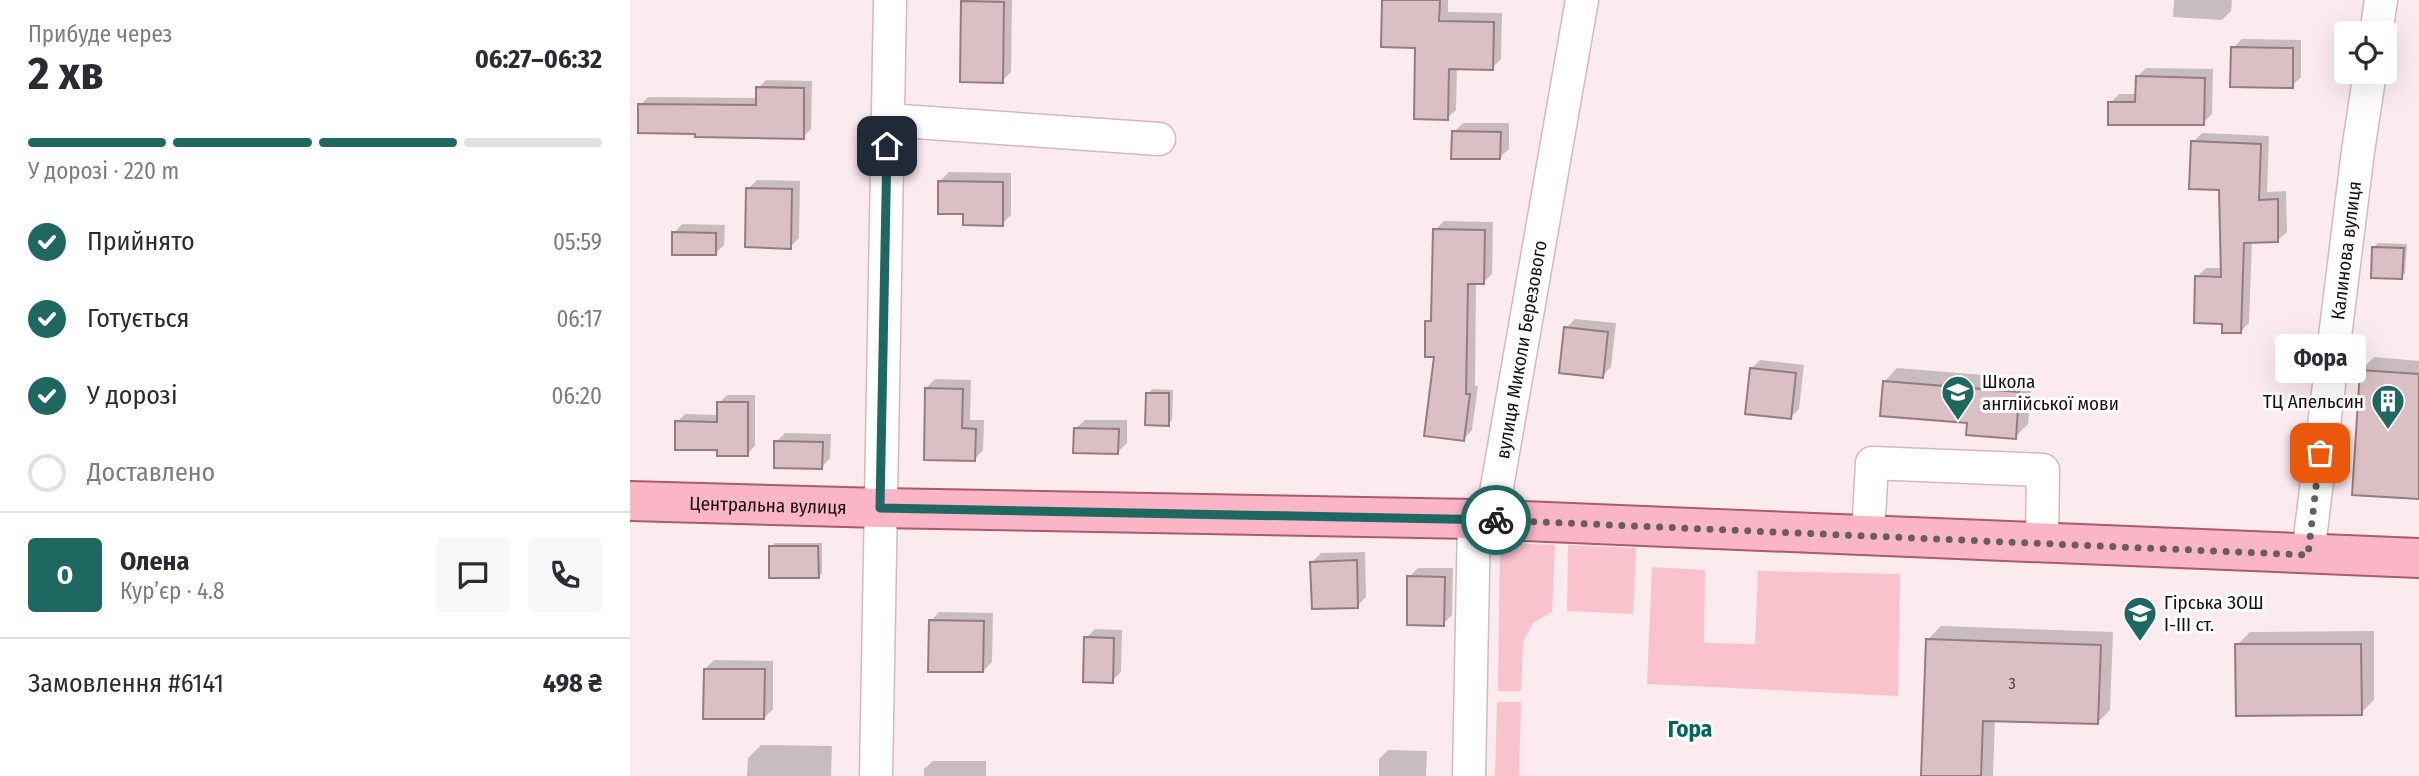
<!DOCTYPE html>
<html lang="uk">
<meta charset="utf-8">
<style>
:root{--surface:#fff;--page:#f7f7f7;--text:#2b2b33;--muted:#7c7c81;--line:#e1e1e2;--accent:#1f6861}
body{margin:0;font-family:"Fira Sans Condensed",sans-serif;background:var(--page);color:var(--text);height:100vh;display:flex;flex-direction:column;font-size:26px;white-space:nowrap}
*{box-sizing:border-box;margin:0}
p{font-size:23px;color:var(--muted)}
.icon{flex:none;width:38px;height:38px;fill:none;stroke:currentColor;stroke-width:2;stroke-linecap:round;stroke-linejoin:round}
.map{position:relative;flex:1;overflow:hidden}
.details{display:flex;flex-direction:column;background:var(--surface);width:630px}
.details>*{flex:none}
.tools{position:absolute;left:1704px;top:21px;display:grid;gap:14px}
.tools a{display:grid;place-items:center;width:63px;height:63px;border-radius:7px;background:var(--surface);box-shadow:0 7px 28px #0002;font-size:35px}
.pin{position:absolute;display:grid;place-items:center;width:60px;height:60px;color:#fff;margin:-30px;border-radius:14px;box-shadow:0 4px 10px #0006}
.courier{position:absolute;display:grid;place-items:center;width:70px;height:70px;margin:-35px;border:5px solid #1f6861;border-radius:50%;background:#fff;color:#222;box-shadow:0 2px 9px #0007}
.bubble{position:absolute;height:49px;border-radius:7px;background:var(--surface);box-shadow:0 7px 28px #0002;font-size:23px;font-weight:700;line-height:49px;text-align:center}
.overview em{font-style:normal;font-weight:700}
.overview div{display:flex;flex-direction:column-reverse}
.overview{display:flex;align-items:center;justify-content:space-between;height:119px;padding:0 28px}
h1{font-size:46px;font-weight:700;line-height:52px}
.bar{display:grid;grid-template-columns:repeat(4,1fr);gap:10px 7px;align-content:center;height:84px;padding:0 28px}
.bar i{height:9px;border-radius:5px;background:var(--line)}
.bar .active{background:var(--accent)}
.bar p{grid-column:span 4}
.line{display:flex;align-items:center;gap:18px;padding:0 28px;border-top:2px solid var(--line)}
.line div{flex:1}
.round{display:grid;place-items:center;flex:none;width:74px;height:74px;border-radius:7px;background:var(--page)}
ol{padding:0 28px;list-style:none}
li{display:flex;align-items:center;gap:21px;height:77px}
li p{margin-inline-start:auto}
li .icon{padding:7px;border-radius:50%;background:var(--accent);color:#fff;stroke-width:4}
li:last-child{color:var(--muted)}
li i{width:38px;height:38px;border:4px solid var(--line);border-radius:50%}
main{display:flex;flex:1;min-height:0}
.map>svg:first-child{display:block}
.green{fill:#fac2cd}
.shadow{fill:#0003}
.building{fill:#dac0c5;stroke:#947c80;stroke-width:2}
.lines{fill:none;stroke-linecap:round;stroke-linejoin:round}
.minor-casing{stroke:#d3b9be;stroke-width:35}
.major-casing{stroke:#a95b6e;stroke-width:42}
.minor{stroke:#fff;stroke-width:32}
.major{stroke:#fab5c6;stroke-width:38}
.done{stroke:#685d5f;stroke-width:7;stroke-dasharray:0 12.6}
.route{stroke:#1f6861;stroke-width:9}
.labels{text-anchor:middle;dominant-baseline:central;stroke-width:6;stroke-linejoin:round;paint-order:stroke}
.number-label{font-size:16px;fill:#493c3f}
.street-label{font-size:19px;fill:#191012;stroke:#fdfdfd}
.poi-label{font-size:19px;fill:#191012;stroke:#fdfdfd;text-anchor:start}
.quarter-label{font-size:23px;font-weight:bold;fill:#03665e;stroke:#fdfdfd}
</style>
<main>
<section class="details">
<div class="overview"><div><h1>2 хв</h1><p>Прибуде через</p></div><em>06:27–06:32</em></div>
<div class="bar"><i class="active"></i><i class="active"></i><i class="active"></i><i></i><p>У дорозі · 220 m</p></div>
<ol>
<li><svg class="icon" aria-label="check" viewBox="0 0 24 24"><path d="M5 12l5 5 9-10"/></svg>Прийнято<p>05:59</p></li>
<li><svg class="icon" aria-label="check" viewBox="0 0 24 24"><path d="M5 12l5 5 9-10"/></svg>Готується<p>06:17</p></li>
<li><svg class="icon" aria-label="check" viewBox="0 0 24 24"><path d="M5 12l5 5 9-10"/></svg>У дорозі<p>06:20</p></li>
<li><i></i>Доставлено</li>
</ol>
<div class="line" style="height:126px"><b class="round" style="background:var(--accent);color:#fff">О</b><div><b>Олена</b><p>Кур’єр · 4.8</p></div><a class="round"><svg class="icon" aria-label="chat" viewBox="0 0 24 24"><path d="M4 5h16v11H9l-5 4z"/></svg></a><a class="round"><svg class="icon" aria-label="phone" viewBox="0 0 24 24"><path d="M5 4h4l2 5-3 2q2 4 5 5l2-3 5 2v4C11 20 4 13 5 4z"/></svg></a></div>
<div class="line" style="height:91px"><div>Замовлення #6141</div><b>498 ₴</b></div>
</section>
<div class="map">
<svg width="1789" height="776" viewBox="0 0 1789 776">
<rect width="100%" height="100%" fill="#fcebee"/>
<path class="green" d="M870,543l55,2 -3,67 -19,11 -10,19 -2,49h-23z
M938,545l68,3 -3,66 -66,-3z
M1022,567l53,3 -1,73 51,1 3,-73 142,3 -2,122 -251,-12z
M867,702h24l-2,74h-24z"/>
<path class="shadow" d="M335,0h47l-1,72 -9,9 -39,-79z
M754,0h64v12l54,1 -1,46 -9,9 -35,-1 -1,43 -9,8 -31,-72z
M1544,0h58l-1,11 -9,9 -49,-3z
M1612,39l59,1v37l-9,9 -59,-38z
M1516,68l67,1 -1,45 -9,9 -93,-20 9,-9h18v-17z
M136,80l46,1 -1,48 -8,8 -106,-5 -57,-27 8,-8 110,1v-10z
M833,123h46v26l-9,8 -46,-25z
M1572,133l67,3 -2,56 19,-1 1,41 -9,8 -26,1 -3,82 -9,9 -17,-9 -26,-46 9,-9h16l-1,-79 -28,-47z
M319,172l62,1v42l-9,9 -37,-11 -25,-32z
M127,180l43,1 -1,57 -9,9 -42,-58z
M814,221l49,1 -1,52 -9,9h-7l-1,103h3l-6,44 -8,9 -28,-84 -9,-33 6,-6 2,-86z
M52,224l43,1 -1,20 -9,9 -41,-21z
M1748,243l29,1 -2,29 -4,4 -27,-30z
M945,319l41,4 -5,44 -9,9 -36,-48z
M1744,357l45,4v-3v139l-58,-127z
M1130,360l44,5 -5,44 -9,9 -39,-49z
M1267,368l135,11 -4,45 -13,13 -46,-16 -85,-39z
M305,379l36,1 -1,40h14l-1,30 -8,9 -49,-71z
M522,389l21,1 -1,30 -4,4 -20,-30z
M97,395h28v51l-8,8 -29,-5 -41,-27 8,-8 34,1v-12z
M455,420h42v23l-9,9 -42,-24z
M155,433l46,1 -1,24 -8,9 -46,-25z
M145,543h47v30l-4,4 -47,-30z
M735,552l1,45 -9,9 -45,-44 9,-9z
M788,568h35l-1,47 -9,9 -34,-47z
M309,612l54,1 -1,49 -9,9 -52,-50z
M1311,626l172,6 -3,78 -13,13 -102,-4 -2,57h-70l5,-137z
M465,629l27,1 -1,42 -9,9 -26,-43z
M1744,631v69l-13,13 -124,-68 13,-13z
M84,660l59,1v48l-9,9 -59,-49z
M131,745l71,1 -1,30h-84l1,-18z
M758,750l39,1 -1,25h-47v-17z
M303,761h53v15h-62v-7z"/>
<path class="building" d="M752,0h58l-1,21 55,1 -1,48 -44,-1 -1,51 -34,-1 1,-71 -34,-1z
M331,1l43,1 -1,81 -43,-1z
M1601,47l62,1v40l-63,-1z
M1506,76l69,2 -1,47h-96v-23h27z
M126,87l48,1v51l-109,-2v-3l-57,-1v-29l118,1z
M822,131l49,1 -1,27h-49z
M1561,141l70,3 -2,56 19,-1v43l-34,1 -3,90h-19v-9l-28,-1 1,-47 26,1 -2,-87 -30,-1z
M308,181l65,1v44l-40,-1v-11h-25z
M116,188l46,1 -1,60 -46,-2z
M803,229l52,1 -1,54h-16l-2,110h4l-6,47 -40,-5 10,-79h-9v-36h6z
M42,232l44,1v22h-44z
M1742,247l32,1 -2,31 -31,-1z
M934,327l44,5 -5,46 -44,-5z
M1120,368l46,5 -5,46 -46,-5z
M1730,370l59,4v125l-67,-4z
M1253,381l136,11 -3,47 -50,-4 1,-12 -87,-7z
M295,388l38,1 -1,39 14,1 -1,32 -51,-1z
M516,393h23v33l-24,-1z
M87,402h31v54h-31v-6h-42v-29l42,1z
M444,428l45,1 -1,25 -45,-1z
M144,441l49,1 -1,27 -48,-1z
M139,546h49l1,32h-50z
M727,560l1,48 -46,1 -2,-47z
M777,576l38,1 -1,49 -37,-1z
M299,620l55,1 -1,51h-55z
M454,637l30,1 -1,45 -30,-1z
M1296,639l175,6 -3,79 -115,-3 -2,55h-60z
M1605,644h126l1,71 -126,1z
M74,669h61l-1,50h-61z"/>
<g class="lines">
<defs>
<g id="minor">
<path d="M1746,33l5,-33"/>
<path d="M257,120l272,19"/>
<path d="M1238,535l4,-72 171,7 -1,72"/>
<path id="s1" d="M1678,554l50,-403 12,-79"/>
<path d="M246,776l14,-776"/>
<path id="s2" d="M839,776l5,-257 20,-15 88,-504"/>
</g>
<g id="major">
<path id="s3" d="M0,501l251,7 593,11 945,39"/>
</g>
</defs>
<use href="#minor" class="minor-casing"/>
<use href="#major" class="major-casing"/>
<use href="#minor" class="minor"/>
<use href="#major" class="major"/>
</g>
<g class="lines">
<path class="done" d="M866,520l812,35 12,-102"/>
<path class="route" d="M257,146l-7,362 616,12"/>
</g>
<defs>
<symbol id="school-pin" viewBox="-11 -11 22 30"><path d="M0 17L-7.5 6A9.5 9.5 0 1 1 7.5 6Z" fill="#1f6861" stroke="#fdfdfd"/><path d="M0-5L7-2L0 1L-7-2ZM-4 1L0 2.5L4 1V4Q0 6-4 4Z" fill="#fff"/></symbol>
<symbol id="building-pin" viewBox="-11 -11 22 30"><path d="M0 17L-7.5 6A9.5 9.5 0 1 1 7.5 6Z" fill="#1f6861" stroke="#fdfdfd"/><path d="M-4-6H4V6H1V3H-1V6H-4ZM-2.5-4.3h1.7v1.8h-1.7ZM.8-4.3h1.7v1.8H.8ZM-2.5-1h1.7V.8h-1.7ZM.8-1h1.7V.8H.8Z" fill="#fff"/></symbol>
</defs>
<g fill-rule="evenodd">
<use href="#school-pin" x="1309" y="373" width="38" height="52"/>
<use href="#building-pin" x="1739" y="382" width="38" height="52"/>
<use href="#school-pin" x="1491" y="594" width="38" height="52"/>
</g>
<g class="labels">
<g class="number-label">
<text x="1382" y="683">3</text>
</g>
<g class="street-label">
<text stroke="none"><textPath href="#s1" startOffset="306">Калинова вулиця</textPath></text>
<text stroke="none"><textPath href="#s2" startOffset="439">вулиця Миколи Березового</textPath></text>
<text stroke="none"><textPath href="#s3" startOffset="138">Центральна вулиця</textPath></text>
</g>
<g class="poi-label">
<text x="1352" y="381">Школа<tspan x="1352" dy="22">англійської мови</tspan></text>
<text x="1734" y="401" text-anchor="end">ТЦ Апельсин</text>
<text x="1534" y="602">Гірська ЗОШ<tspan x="1534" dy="22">І-ІІІ ст.</tspan></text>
</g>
<g class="quarter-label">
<text x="1060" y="729">Гора</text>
</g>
</g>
</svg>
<div class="tools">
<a><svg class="icon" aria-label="locate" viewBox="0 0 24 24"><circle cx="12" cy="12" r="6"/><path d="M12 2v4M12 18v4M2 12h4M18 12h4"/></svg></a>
</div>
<div class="pin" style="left:1690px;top:453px;background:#ea580c"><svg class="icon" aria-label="bag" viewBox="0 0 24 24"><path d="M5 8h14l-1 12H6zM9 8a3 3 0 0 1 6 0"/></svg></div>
<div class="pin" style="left:257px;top:146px;background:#1f2937"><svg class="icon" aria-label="home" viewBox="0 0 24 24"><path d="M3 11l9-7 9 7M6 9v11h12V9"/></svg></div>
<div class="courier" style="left:866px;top:520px"><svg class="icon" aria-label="bike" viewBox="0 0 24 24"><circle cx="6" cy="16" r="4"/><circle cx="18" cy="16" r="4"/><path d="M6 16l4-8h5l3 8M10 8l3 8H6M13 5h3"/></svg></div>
<div class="bubble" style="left:1645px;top:334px;width:91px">Фора</div>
</div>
</main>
